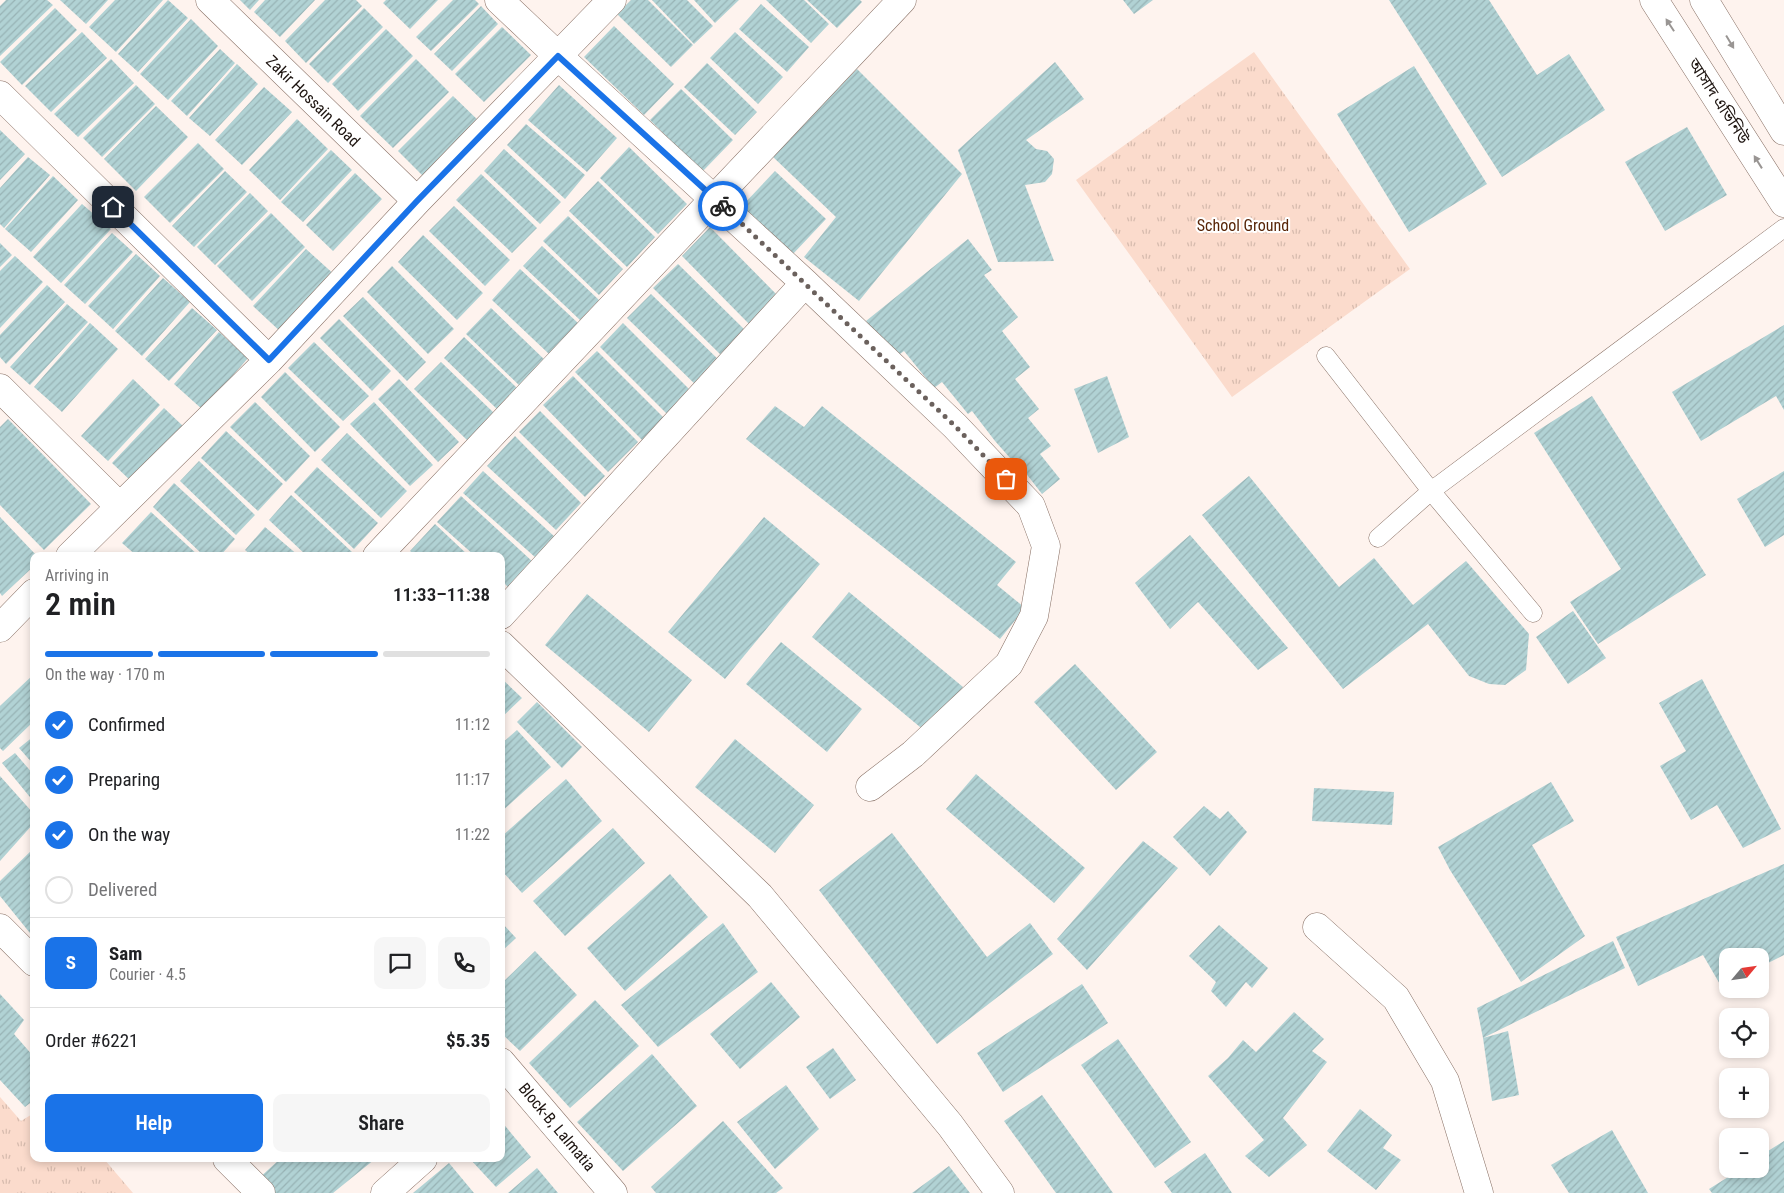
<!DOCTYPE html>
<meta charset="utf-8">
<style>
:root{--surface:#fff;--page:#f6f6f6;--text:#202124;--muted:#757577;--line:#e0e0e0;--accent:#1a73e8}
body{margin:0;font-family:"Roboto Condensed","Noto Sans Bengali",sans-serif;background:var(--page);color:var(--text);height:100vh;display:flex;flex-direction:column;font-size:19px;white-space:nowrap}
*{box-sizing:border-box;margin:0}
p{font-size:16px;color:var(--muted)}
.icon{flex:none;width:28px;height:28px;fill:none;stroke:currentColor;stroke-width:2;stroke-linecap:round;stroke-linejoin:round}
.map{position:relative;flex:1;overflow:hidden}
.details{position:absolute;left:30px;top:552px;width:475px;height:610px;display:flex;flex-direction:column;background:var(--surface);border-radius:10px;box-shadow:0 2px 8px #0003}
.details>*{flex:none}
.needle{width:32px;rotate:61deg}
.controls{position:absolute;left:1719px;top:948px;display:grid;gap:10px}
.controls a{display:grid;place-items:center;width:50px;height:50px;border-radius:10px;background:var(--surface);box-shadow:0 2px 8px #0003;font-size:25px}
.pin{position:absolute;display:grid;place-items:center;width:42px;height:42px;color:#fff;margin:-21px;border-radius:10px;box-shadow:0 2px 8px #0006}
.courier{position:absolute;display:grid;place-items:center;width:50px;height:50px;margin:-25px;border:4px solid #1a73e8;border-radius:50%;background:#fff;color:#222;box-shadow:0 1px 6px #0007}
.overview em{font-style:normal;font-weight:600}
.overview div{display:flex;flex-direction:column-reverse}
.overview{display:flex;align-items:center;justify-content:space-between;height:85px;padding:0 15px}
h1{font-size:32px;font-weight:600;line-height:38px}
.bar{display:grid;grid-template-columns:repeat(4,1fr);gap:8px 5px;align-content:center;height:60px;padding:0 15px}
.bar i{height:6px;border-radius:4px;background:var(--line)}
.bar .active{background:var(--accent)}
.bar p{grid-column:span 4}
.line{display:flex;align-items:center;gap:12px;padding:0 15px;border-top:1px solid var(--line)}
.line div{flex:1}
.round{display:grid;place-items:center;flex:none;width:52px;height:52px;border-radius:10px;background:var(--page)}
ol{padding:0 15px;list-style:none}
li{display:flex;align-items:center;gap:15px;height:55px}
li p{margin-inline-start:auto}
li .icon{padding:5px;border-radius:50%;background:var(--accent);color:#fff;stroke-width:4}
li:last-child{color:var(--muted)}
li i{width:28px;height:28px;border:2px solid var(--line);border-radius:50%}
.action{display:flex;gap:10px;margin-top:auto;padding:10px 15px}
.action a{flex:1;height:58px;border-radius:10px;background:var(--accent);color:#fff;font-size:20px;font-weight:600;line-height:58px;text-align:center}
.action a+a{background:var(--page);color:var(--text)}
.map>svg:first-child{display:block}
.park{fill:url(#park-tufts)}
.building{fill:url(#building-hatch)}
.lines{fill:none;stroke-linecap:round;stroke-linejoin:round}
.service-casing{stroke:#887065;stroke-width:19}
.minor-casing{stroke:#887065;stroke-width:29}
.secondary-casing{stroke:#887065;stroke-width:29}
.service{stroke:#fff;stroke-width:18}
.minor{stroke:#fff;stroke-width:28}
.secondary{stroke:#fff;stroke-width:28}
.oneway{fill:#999593}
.done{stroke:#6b615d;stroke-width:5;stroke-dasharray:0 9}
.route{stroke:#1a73e8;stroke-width:6}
.labels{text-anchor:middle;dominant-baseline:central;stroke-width:4;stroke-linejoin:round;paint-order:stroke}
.street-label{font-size:16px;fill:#1c130f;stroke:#fff}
.park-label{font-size:16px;fill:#572508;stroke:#fff}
</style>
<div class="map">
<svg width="1784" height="1193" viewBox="0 0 1784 1193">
<defs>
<pattern id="park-tufts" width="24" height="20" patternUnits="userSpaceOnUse" patternTransform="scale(1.25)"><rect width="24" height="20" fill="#fbdbcc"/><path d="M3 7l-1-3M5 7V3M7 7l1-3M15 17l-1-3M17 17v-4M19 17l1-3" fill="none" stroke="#d7bbae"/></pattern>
<pattern id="building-hatch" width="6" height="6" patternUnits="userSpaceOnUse" patternTransform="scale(1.25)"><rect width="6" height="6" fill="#b1d2d4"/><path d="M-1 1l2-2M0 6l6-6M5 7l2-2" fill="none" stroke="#98b3b5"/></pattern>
</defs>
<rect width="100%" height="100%" fill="#fef3ee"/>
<path class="park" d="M1254,52l156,217 -178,128 -156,-217z
M0,1097l21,24 13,-8v46h70l29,34h-133z"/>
<path class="building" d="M6,0h41l6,5 -53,51v-50z
M60,0h48l-22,24z
M115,0h48l-47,52 -27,-25z
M168,0l20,18 -50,54 -20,-18z
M240,0h19l-9,10z
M265,0h50l-35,37 -26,-25z
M325,0h31l6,6 -56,57 -21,-22z
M386,0h52l-28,29 -27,-26z
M453,0h22l4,4 -48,47 -15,-14z
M631,0h17l45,45 -22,22 -54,-53z
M652,0h35l26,26 -19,18z
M694,0h45l-24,23z
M766,0h38l25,24 -18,19z
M807,0h53l2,2 -25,26z
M1123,0h30l-19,14z
M1389,0h100l48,75 32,-21 36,56 -103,67z
M761,4l48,43 -22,25 -48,-43z
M481,6l17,18 -46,47 -18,-17z
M55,8l22,22 -55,55 -22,-23z
M364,8l19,19 -55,56 -19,-19z
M191,19l27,27 -50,54 -28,-26z
M614,26l60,58 -30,31 -60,-58z
M502,27l29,28 -47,47 -29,-28z
M386,29l27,27 -55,55 -26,-27z
M82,32l25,26 -56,54 -26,-26z
M735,32l48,45 -25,27 -48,-46z
M220,49l15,14 -48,53 -16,-15z
M111,59l23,24 -56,54 -24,-23z
M416,59l33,33 -56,56 -33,-32z
M1055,62l29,37 -58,41 10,9 11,2 7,8 -2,15 -7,8 -20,3 29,76 -56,1 -40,-112z
M707,63l50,49 -22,23 -51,-48z
M237,64l21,20 -48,52 -21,-18z
M1414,66l73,118 -78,48 -72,-118z
M857,69l105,105 -103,127 -55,-44 32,-40 -64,-61z
M136,85l19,19 -53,53 -19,-19z
M559,85l58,53 -30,34 -59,-52z
M264,87l28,25 -50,53 -27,-25z
M681,89l52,51 -31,32 -52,-52z
M453,96l28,27 -55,56 -28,-28z
M156,106l32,31 -52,54 -32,-32z
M297,119l31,30 -48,51 -31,-30z
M526,124l59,51 -20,24 -58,-54z
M1687,127l40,68 -62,36 -40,-69z
M0,130l25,24 -25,26z
M198,143l26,26 -54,54 -26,-26z
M629,147l58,57 -29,30 -58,-56z
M504,149l57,53 -21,22 -56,-53z
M331,150l21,20 -49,52 -22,-20z
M28,157l22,18 -46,53 -4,-4v-36z
M225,171l22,21 -53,55 -22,-21z
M775,171l51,48 -33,35 -51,-48z
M355,173l27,26 -49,52 -27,-26z
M481,174l56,54 -25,25 -56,-53z
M53,176l25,24 -47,52 -26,-23z
M598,181l57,56 -28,30 -58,-56z
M250,193l18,18 -53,54 -18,-18z
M82,204l29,25 -50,54 -28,-26z
M454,206l56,54 -25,26 -56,-55z
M271,213l34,34 -53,54 -35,-35z
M568,216l55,53 -24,26 -56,-54z
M710,227l70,71 -29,28 -69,-70z
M112,233l21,19 -48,52 -21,-19z
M423,235l60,58 -26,27 -59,-58z
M968,239l24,31 -8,5 34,42 -16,14 28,36 -15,12 24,30 -11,9 23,28 -11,8 20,25 -18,15 -21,-27 -2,1 -24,-27 -23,-30 -4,3 -26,-32 -8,6 -30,-37 -8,6 -30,-36z
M0,243l12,12 -12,12z
M542,246l57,54 -19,20 -57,-54z
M306,249l31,28 -54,57 -30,-28z
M136,254l24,22 -47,53 -25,-23z
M15,256l28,26 -43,46v-57z
M678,264l70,69 -24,25 -71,-70z
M392,266l62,63 -26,25 -61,-62z
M520,269l58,54 -29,31 -57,-54z
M163,278l27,24 -48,54 -27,-25z
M47,285l18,17 -59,62 -6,-7v-22z
M651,294l72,70 -24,24 -72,-70z
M363,297l63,65 -19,19 -64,-65z
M67,304l21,18 -58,63 -20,-18z
M192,308l25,22 -48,51 -24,-22z
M491,308l56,54 -25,26 -56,-54z
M339,319l52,52 -19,20 -52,-53z
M90,323l28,26 -56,63 -28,-25z
M623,323l69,69 -23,24 -69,-69z
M1784,325v85l-8,-14 -75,45 -29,-49z
M219,332l29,26 -45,52 -29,-26z
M464,337l54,52 -20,21 -54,-52z
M314,342l55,54 -26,25 -55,-53z
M597,351l67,67 -22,22 -67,-68z
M441,362l53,51 -27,27 -53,-51z
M285,372l55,55 -25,25 -54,-55z
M573,376l65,66 -30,30 -65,-67z
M1107,376l22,61 -31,16 -24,-64z
M133,379l27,26 -52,56 -27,-25z
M399,379l60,63 -21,20 -60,-63z
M1592,396l114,179 -108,69 -28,-42 51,-33 -87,-136z
M255,402l55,54 -24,26 -56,-55z
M374,402l59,63 -23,21 -60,-62z
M775,406l29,21 18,-21 194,156 -19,23 28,23 -25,31 -254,-200z
M164,408l20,19 -52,55 -20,-19z
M540,411l65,65 -20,21 -66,-65z
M8,419l83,85 -47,46 -44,-45v-78z
M226,431l57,53 -25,27 -57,-53z
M347,433l60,58 -26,27 -60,-58z
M515,436l66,67 -25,27 -69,-64z
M199,461l56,54 -19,20 -56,-54z
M317,467l61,56 -24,26 -60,-57z
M483,471l72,66 -19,21 -73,-65z
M1784,471v64l-19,12 -28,-48z
M1249,476l90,111 35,-29 39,47 53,-44 63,73 -3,36 -21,15 -16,-1 -20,-8 -41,-52 -85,65 -141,-174z
M174,483l61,56 -15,17h-16l-51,-49z
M291,495l61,57 -4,4h-41l-38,-36z
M461,496l72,66 -24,26 -8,-8v-24h-26l-38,-34z
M151,512l48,44h-62l-15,-13z
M0,517l37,39h-3v10l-32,30 -2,-3z
M764,517l56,47 -95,115 -57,-47z
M435,524l34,32h-53l-6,-5z
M265,527l34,29h-47l-7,-6z
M1190,535l98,113 -30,22 -60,-68 -28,27 -35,-46z
M849,592l114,95 -37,45 -114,-95z
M587,594l105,86 -43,52 -104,-87z
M1573,611l33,47 -38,26 -32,-47z
M781,642l81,67 -35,43 -81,-68z
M1075,664l82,88 -41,38 -82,-88z
M34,674v47l-31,30 -3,-3v-42z
M501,678l21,20 -21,20z
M1702,679l79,150 -38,19 -26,-43 -26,15 -31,-54 26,-15 -27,-48z
M537,702l45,45 -20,21 -45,-46z
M517,730l34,37 -50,45v-68z
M34,736v29l-15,-17z
M735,739l79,66 -39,48 -80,-66z
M15,753l19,22v27l-32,-39z
M976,774l109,94 -31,35 -108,-94z
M0,776l34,38v9l-34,38z
M566,779l36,42 -80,72 -21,-23v-33z
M1551,782l23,39 -42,24 53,91 -64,46 -71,-112 -12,-23z
M1314,788l80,4 -2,33 -80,-4z
M1204,806l16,13 8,-8 19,21 -37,44 -37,-39z
M613,828l32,35 -80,73 -32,-35z
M892,833l95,124 43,-34 23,31 -116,90 -118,-154z
M1143,841l35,27 -91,102 -30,-31z
M34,848v90l-34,-42v-15z
M1784,864v91l-24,12v-11h-32v27l-7,3 -18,-31 -65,31 -22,-49z
M670,874l38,43 -83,74 -38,-43z
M501,922l15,16 -15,14z
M723,923l35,49 -100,75 -37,-42z
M1219,925l49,43 -16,20 -6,-6 -20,25 -15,-16 5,-9 -27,-26z
M1613,941l12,27 -142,70 -6,-30z
M535,951l42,44 -57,56 -19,-18v-49z
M771,982l29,35 -60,52 -30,-35z
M1082,984l26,39 -105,69 -26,-39z
M0,994l24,26 -10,14 20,23v43l-9,7 -25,-27z
M595,1000l44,46 -69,62 -41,-45z
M1294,1012l30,27 -12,12 15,11 -44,56 24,27 -38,32 -24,-21 19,-16 -56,-64 20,-18 15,-18 13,12z
M1508,1031l11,64 -27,6 -9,-63z
M1118,1039l73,103 -36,26 -74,-103z
M833,1048l23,32 -26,19 -24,-32z
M652,1054l45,52 -74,65 -46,-49z
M786,1085l33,44 -44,40 -38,-47z
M1042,1095l71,98h-57l-52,-72z
M1360,1109l32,26 -9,13 18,12 -25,30 -49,-39z
M501,1121l30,36 -35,30 -26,-28h31z
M723,1121l60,67 -7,5h-120l-5,-6z
M1612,1130l36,63h-79l-18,-28z
M1784,1141v52h-72l-3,-4 32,-20h19v-13z
M1205,1153l27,40h-60l-8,-11z
M280,1159h95l-42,34h-64l-12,-13z
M449,1163l25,30h-61z
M949,1166l21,27h-58z
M537,1168l21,25h-50z"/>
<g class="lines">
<defs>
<path id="service" d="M1326,356l105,135 102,122
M1378,538l53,-47 353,-263"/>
<path id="minor" d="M210,0l207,201
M499,0l59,56 247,227 150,143 76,80 15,40 -12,70 -25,48 -96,90 -43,33
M0,95l269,265
M0,388l119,118
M70,556l199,-196 148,-159 195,-201
M377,556l525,-556
M501,615l304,-332
M0,628l34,-35
M501,645l259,251 190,229 50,68
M1317,927l79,71 49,83 34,112
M0,928l34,34
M501,1062l112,131
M227,1159l34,34
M385,1193l38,-34"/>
<path id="secondary" d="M1654,0l130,203
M1704,0l80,131"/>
</defs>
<use href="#service" class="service-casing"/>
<use href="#minor" class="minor-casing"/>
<use href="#secondary" class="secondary-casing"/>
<use href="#service" class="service"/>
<use href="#minor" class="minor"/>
<use href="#secondary" class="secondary"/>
</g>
<defs><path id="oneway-solid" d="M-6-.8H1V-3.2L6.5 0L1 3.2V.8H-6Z" transform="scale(1.25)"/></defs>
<g class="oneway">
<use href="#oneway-solid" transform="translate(1670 25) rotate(-123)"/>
<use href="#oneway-solid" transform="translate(1730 42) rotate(59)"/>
<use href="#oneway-solid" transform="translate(1758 162) rotate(-122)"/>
</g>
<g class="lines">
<path class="done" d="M723,206l232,220 51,53"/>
<path class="route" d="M113,207l156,153 148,-159 141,-145 165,150"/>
</g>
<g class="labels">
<g class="street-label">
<text transform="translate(313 101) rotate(44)">Zakir Hossain Road</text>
<text transform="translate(1719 101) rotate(57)">আসাদ এভিনিউ</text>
<text transform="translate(557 1127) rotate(50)">Block-B, Lalmatia</text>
</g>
<g class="park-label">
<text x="1243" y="225">School Ground</text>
</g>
</g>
</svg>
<div class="controls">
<a><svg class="needle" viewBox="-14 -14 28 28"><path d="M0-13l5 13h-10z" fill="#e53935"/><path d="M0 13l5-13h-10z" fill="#757577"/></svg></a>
<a><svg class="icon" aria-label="locate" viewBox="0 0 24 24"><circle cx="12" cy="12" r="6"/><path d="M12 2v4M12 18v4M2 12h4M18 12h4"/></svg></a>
<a>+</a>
<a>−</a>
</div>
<div class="pin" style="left:1006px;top:479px;background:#ea580c"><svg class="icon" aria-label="bag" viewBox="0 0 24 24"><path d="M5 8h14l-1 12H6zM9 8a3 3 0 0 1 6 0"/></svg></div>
<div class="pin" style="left:113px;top:207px;background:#1f2937"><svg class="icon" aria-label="home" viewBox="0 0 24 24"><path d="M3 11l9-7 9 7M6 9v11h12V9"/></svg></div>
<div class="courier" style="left:723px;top:206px"><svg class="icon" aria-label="bike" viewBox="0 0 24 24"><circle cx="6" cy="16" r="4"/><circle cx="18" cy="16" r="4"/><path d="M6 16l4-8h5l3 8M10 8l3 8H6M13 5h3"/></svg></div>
<section class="details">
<div class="overview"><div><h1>2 min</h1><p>Arriving in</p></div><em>11:33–11:38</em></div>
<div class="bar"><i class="active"></i><i class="active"></i><i class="active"></i><i></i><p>On the way · 170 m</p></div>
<ol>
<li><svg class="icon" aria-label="check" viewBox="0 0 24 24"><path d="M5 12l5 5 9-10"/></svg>Confirmed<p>11:12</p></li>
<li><svg class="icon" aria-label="check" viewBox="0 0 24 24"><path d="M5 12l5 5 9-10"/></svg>Preparing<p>11:17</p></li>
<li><svg class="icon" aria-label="check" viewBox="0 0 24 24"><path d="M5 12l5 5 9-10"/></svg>On the way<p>11:22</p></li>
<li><i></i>Delivered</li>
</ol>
<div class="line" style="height:90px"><b class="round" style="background:var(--accent);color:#fff">S</b><div><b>Sam</b><p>Courier · 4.5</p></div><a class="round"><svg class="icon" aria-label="chat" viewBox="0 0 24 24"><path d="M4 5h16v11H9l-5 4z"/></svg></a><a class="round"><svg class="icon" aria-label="phone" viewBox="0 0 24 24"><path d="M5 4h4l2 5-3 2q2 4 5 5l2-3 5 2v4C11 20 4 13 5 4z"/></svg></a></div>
<div class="line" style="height:65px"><div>Order #6221</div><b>$5.35</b></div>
<div class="action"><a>Help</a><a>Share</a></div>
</section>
</div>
